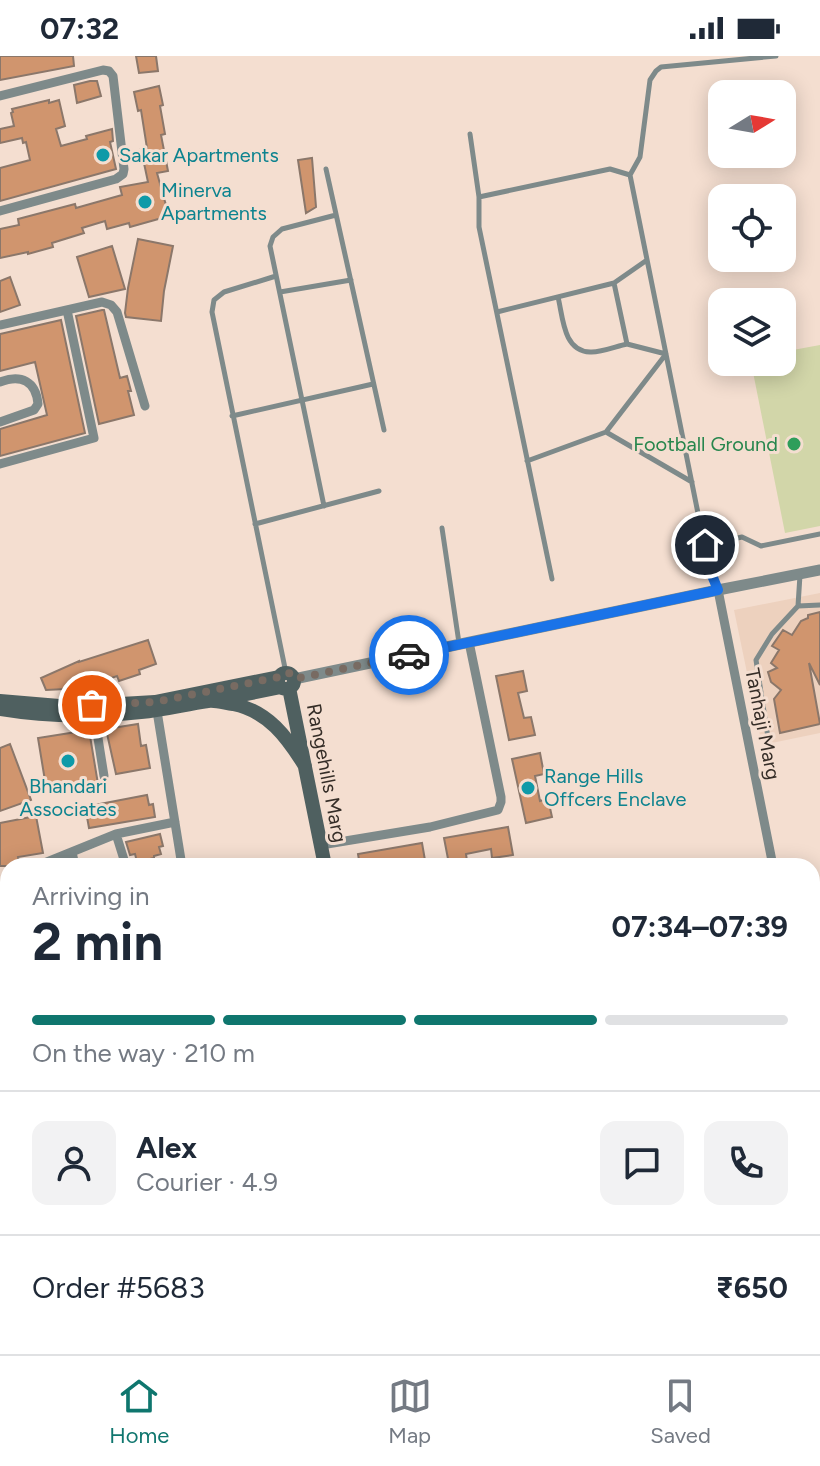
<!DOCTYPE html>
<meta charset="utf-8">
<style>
:root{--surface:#fff;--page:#f2f2f3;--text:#1f2937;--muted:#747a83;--line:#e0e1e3;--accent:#0f766e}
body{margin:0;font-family:Figtree,sans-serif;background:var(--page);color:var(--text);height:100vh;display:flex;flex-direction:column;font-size:30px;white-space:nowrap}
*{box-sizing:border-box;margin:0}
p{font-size:26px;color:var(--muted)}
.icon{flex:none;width:44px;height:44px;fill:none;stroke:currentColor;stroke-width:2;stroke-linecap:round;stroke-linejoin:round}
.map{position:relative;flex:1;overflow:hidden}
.side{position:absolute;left:0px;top:802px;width:820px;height:496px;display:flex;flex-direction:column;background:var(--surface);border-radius:24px 24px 0 0;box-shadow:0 4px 20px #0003}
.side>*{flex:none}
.needle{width:52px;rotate:79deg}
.buttons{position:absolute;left:708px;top:24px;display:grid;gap:16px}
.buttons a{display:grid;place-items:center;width:88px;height:88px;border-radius:16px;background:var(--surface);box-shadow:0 4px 20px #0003;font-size:40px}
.pin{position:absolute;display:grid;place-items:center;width:68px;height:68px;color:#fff;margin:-34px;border:4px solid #fff;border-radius:50%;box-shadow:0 2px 8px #0007}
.courier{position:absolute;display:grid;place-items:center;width:80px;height:80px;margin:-40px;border:6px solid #1a73e8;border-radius:50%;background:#fff;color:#222;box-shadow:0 2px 10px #0007}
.head em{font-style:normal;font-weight:700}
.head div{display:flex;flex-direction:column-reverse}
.head{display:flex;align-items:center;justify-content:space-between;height:136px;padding:0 32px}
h1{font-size:52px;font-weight:700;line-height:60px}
.bar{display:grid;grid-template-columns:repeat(4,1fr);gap:12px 8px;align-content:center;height:96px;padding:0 32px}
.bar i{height:10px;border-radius:6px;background:var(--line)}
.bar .current{background:var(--accent)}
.bar p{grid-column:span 4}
.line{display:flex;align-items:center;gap:20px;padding:0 32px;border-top:2px solid var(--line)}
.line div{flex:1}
.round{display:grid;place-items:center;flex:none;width:84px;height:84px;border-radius:16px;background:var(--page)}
.status{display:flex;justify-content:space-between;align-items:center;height:56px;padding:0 40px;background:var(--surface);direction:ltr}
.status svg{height:22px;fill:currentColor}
.dock{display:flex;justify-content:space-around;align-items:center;height:112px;border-top:2px solid var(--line);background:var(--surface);font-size:22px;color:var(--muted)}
.dock a{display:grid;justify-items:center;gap:4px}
.dock .current{color:var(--accent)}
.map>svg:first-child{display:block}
.built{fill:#edd1be}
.green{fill:#d2d6a9}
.building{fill:#d0956e;stroke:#8b776a;stroke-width:2}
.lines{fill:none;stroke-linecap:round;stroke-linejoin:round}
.service{stroke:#7e8a8a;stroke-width:5}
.minor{stroke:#7e8a8a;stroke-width:9}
.tertiary{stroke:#7e8a8a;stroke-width:11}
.secondary{stroke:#4f6060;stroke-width:14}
.done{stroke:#786b62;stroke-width:8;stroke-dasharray:0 14.4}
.route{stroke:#1a73e8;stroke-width:10}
.culture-dot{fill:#0f9aa8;stroke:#f4ded0;stroke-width:3}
.leisure-dot{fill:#2e9e5b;stroke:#f4ded0;stroke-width:3}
.labels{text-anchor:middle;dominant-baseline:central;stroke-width:6;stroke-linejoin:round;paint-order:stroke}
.culture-label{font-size:20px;fill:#0d838f;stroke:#f4ded0;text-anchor:start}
.leisure-label{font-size:20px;fill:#27864d;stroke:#f4ded0;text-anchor:end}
.street-label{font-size:20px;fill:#352d27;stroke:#f4ded0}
</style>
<div class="status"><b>07:32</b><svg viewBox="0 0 49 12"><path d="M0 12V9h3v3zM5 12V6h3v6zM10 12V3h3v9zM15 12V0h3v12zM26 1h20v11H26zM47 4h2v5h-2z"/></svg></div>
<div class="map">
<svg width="820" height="1298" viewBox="0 0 820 1298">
<rect width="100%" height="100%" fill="#f4ded0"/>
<path class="built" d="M820,537v140l-58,12 -28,-135z"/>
<path class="green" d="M820,289v181l-35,7 -34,-171h31v-10z"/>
<path class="building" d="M0,0h73l1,10 -74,14z
M136,0h20l2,15 -19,2z
M90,25h7l4,15 -24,7 -3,-18z
M159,30l4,19 -3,1 5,28 -4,1 7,36 -11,2 12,43 -39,11 -1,-4 -22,6 -2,-8 -23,7 2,5 -32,10 1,4 -25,7v-2l-28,6v-29l19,-4 -1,-6 57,-15 1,4 46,-13 -2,-8 28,-5 -7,-33 6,-1 -6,-38 -3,1 -4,-19z
M49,44v3l10,-3 6,26 -9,3 5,17 26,-7 -1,-3 26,-7 1,12 -3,1 6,27 -116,32v-33l30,-8 -4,-18 -3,1 -1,-5 -22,5v-14l14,-3 -3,-13 2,-1 -1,-3z
M312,102l4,49 -10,6 -8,-53z
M138,183l35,7 -9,45 -3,30 -35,-4 -1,-4 3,-25z
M112,190l13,43 -36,8 -12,-40z
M10,221l10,28 -20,7v-31z
M102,254h2l16,68 7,-2 4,15h-3l6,24 -35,9 -23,-108z
M61,264l24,113 -85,23v-27l47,-14 -12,-53 -35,9v-37z
M820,556v73l-11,-22 11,61 -40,9 -6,-34 7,-9 -10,-8 -3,-10 9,-4 -6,-5 8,-13 -7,-4 11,-16 9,5 9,-14 7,-3v-3z
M148,584l8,24 -17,6 1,4 -21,7 -2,-5 -32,11 1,3 -13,2 -7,-3 -20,1 -5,-12 38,-17v1z
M523,615l4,20 -9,2 6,25 7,-1 4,18 -26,5 -13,-64z
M138,668l3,22 5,-1 4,23 -34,6 -10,-45z
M83,675l1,6 6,-1 8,48 -51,9 -9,-55z
M10,688l21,56 -31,11v-63z
M540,697l4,21 -9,2 5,25 8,-2 4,18 -26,6 -14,-64z
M147,739l2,10 4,-1 2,13 -66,11 -2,-11 3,-1 -1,-10z
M36,760l7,37 -25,4 2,9h-20v-43z
M508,771l5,28 -21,3 -1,-9 -25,5 1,7 -18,3 -5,-26z
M160,778l3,12 -4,1 2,7 -7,2v2l-17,4 -2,-8 -5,1 -4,-13z
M422,787l4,23h-66l-2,-12z"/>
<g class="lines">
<path class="service" d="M470,78l9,63v30l73,352
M326,113l58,261
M479,141l131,-28 20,6
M276,220l-52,16 -10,8 -2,12 74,361
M280,236l71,-12
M558,241c5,20 5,54 32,55 10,1 27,-6 37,-8
M497,256l117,-29 33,-23
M232,360l141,-32
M606,376l86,50
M527,405l79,-29 60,-78 -39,-10 -13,-61
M324,450l-54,-260 3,-9 9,-8 54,-14
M255,468l124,-33
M442,472l17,115
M705,489l37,-8 19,9 59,-12
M718,534l-9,-22 -79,-393 10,-18 10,-77 6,-9 5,-4 115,-11
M798,550l22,-1
M769,688l-13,-84 16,-26 26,-28 2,-31"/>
<path class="minor" d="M0,40l103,-26 6,1 4,5 11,93 -1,5 -7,5 -116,32
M0,269l102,-23 9,3 6,7 28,94
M0,326c21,-8 36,-1 38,22l-4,6 -34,12
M0,408l94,-26 -27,-128
M718,534l55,276
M156,649l26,161
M94,657l10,63
M116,778l10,32
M321,789l109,-18 68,-17 3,-8v-5l-32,-155
M72,796l3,14
M37,810l79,-32 59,-12
M0,880l8,-1
M812,1005l8,40
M0,1037l8,4
M812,1255l8,-2
M659,1290l1,8"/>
<path class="tertiary" d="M294,623l424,-89 102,-20"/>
<path class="secondary" d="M278 625a8 8 0 1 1 16 0a8 8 0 1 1-16 0Z
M289,632l36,178
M221,643l60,-12
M0,645l71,6 84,-5 124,-25
M0,653c47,8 94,8 141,3 23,-2 45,-8 67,-11 8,-1 17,2 25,3 35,7 54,33 72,62
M421,1290l2,8"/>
</g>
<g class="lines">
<path class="done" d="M92,649l63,-3 124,-25 4,-4h6l5,6 115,-24"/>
<path class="route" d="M409,599l309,-65 -9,-22 -4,-23"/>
</g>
<g class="culture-dot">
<circle cx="103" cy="99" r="8"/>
<circle cx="145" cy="146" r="8"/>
<circle cx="68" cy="705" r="8"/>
<circle cx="528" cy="732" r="8"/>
</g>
<circle class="leisure-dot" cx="794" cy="388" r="8"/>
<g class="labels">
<g class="culture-label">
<text x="119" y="99">Sakar Apartments</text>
<text x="161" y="134">Minerva<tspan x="161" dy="23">Apartments</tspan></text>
<text x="544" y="720">Range Hills<tspan x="544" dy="23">Offcers Enclave</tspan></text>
<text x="68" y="730" text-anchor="middle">Bhandari<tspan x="68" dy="23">Associates</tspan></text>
</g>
<g class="leisure-label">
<text x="778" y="388">Football Ground</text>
</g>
<g class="street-label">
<text transform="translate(763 668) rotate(79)">Tanhaji Marg</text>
<text transform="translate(327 717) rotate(79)">Rangehills Marg</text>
</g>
</g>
</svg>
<div class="buttons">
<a><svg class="needle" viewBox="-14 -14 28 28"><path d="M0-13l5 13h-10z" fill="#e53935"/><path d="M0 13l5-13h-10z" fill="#747a83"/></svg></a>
<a><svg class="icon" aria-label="locate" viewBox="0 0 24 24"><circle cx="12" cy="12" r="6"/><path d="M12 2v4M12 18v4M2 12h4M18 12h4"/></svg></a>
<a><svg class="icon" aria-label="layers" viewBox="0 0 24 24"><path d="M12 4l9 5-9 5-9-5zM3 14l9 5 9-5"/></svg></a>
</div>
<div class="pin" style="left:92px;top:649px;background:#ea580c"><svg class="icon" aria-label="bag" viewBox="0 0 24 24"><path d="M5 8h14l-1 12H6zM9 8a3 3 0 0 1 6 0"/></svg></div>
<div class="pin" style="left:705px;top:489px;background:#1f2937"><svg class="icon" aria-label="home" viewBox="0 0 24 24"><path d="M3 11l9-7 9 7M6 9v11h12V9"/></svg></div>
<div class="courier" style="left:409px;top:599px"><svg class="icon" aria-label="car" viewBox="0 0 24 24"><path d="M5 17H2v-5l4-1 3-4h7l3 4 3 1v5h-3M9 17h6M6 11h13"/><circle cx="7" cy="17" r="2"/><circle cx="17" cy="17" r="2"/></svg></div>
<section class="side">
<div class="head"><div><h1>2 min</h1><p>Arriving in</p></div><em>07:34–07:39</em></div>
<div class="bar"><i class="current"></i><i class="current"></i><i class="current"></i><i></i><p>On the way · 210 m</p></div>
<div class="line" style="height:144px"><a class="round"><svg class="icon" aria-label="person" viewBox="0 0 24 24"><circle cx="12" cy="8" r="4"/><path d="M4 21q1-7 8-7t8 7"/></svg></a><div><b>Alex</b><p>Courier · 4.9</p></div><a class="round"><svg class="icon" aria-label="chat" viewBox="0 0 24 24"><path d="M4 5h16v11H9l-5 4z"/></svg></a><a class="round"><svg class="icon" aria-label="phone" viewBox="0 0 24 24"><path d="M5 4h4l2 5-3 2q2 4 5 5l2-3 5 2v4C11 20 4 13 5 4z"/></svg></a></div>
<div class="line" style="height:104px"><div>Order #5683</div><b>₹650</b></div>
</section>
</div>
<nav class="dock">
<a class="current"><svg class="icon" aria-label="home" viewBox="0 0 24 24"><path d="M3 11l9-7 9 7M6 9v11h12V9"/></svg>Home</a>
<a><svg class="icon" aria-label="map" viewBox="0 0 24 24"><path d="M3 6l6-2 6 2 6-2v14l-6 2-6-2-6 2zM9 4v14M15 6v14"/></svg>Map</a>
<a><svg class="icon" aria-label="saved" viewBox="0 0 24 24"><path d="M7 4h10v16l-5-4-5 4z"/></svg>Saved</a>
</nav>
